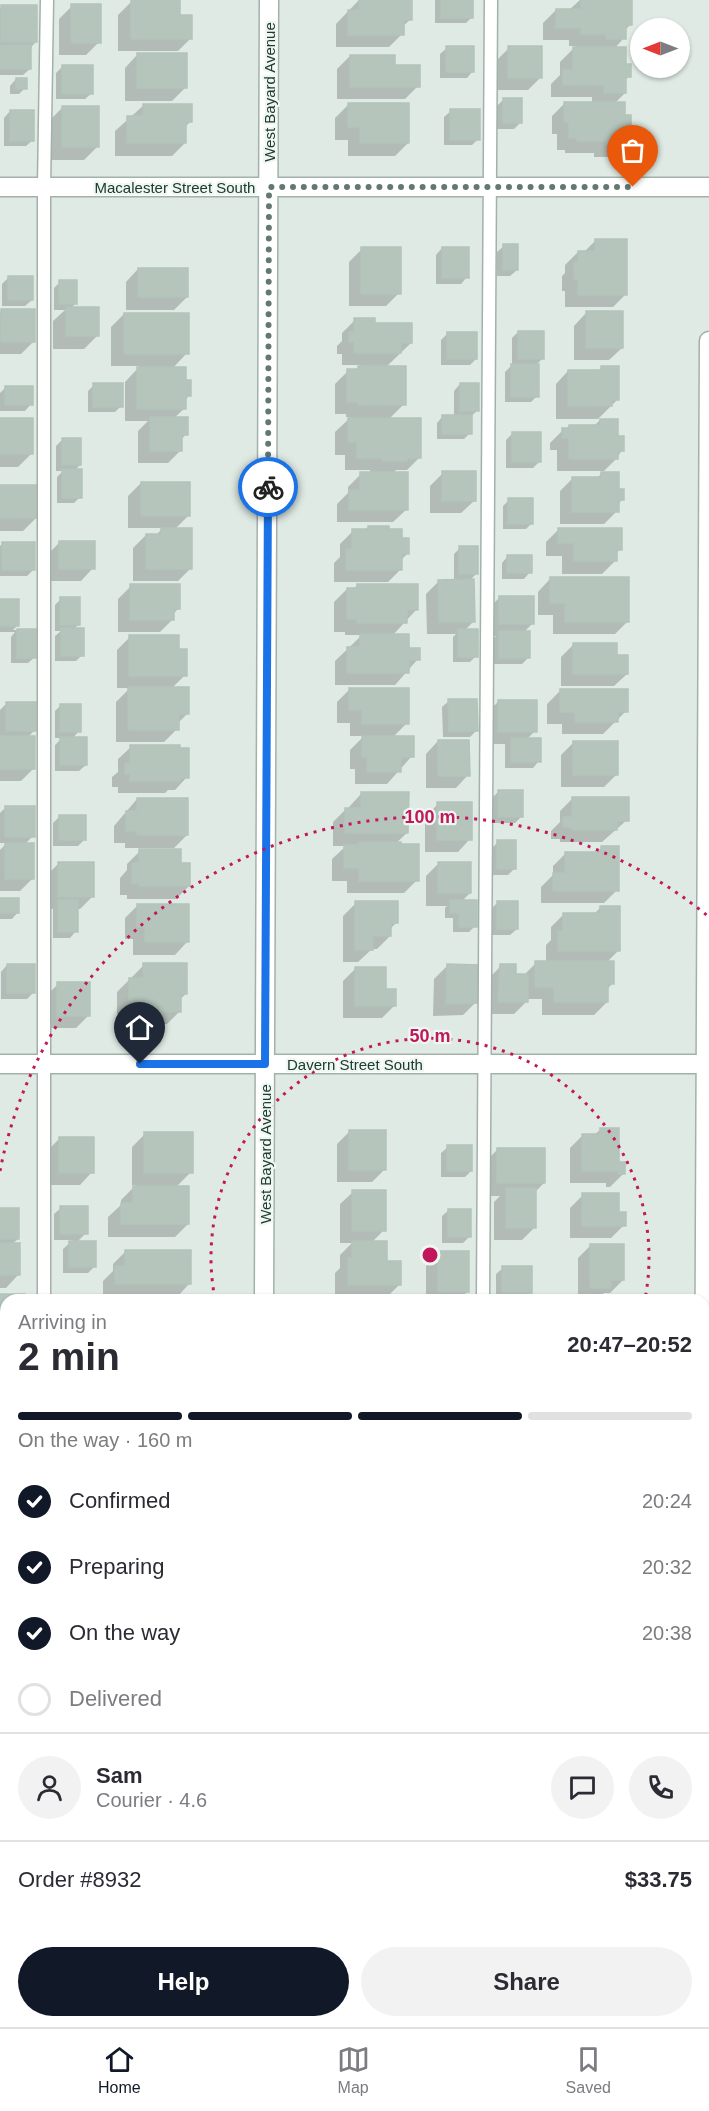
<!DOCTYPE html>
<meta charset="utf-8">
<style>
:root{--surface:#fff;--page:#f2f2f3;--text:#2b2b33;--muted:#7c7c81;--line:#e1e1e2;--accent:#111827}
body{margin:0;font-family:Arial,sans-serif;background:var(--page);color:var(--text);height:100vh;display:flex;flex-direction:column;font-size:22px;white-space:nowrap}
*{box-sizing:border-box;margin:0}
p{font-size:20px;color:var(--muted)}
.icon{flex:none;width:33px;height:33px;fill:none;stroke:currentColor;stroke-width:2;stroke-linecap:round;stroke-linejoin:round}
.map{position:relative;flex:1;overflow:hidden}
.panel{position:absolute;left:0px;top:1294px;width:710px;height:734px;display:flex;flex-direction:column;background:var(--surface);border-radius:18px 18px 0 0;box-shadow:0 2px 4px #0004}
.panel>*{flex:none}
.needle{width:39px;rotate:270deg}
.fabs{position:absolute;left:630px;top:18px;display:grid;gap:12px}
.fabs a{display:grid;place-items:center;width:60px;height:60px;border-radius:50%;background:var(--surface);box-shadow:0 2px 4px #0004;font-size:30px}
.pin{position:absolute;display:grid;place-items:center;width:51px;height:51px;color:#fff;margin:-62px -26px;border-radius:50% 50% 50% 0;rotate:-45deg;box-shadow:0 0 6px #0007}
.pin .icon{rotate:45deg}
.courier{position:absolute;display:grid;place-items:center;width:60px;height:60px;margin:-30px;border:4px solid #1a73e8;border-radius:50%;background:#fff;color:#222;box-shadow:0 2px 8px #0007}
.overview em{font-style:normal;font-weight:700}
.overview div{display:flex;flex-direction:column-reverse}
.overview{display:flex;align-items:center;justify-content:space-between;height:102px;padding:0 18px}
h1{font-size:39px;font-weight:700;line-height:45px}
.bar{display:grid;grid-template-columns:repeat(4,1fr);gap:9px 6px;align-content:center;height:72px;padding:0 18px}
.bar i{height:8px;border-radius:4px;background:var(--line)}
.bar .active{background:var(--accent)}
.bar p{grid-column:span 4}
.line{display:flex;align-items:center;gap:15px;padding:0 18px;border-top:2px solid var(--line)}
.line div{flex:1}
.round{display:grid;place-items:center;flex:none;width:63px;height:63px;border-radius:32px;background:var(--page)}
ol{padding:0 18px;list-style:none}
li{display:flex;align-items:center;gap:18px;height:66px}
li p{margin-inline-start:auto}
li .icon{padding:6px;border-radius:50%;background:var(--accent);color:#fff;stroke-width:4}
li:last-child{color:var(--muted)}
li i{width:33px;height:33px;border:3px solid var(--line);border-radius:50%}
.primary-button{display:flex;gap:12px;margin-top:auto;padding:12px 18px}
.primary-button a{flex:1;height:69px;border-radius:36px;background:var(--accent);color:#fff;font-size:24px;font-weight:700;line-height:69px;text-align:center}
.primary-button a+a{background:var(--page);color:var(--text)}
.menu{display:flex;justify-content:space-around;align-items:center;height:84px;border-top:2px solid var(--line);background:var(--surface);font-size:16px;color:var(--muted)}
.menu a{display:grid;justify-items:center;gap:3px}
.menu .active{color:var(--accent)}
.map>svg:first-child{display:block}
.shadow{fill:#0003}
.building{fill:#b5c5bc;stroke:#b2c4ba;stroke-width:1.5}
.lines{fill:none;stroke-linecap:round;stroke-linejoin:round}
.service-casing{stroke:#a2b2aa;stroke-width:15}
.minor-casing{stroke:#a2b2aa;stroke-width:21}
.service{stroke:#fff;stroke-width:12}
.minor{stroke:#fff;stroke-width:18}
.done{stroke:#63786f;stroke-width:6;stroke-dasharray:0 10.8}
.route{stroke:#1a73e8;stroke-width:8}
.ring{fill:none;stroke:#c2185b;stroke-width:3;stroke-dasharray:3 6}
.labels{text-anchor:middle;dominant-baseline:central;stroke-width:4.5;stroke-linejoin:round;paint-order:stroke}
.street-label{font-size:15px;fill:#203a30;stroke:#eff7f2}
.centre{fill:#c2185b;stroke:#eff7f2;stroke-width:3}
.ring-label{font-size:18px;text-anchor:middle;font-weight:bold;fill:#c2185b;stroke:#eff7f2;stroke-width:4.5;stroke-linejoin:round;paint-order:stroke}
</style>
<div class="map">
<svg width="709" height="2027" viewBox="0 0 709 2027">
<rect width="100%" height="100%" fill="#dfeae4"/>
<path class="shadow" d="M359,0h52v19l-9,8v7l-13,13h-53v-23z
M435,0h37v17l-6,6h-31z
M580,0h50v25l-6,6v7l-10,11 15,27 -4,5v12l-11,11 16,23 -9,8v9l-13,13h-14v-4h-29v-3h-8v-16h-5v-18l13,-13h27v-6h-41v-13l9,-9v-13l16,-16h-7v-6h-26v-17l13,-13h13z
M131,2l48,14 12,22 -13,13h-60v-36z
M2,6l34,36 -6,6v21l-7,6h-23v-67z
M72,6l27,36 -13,13h-27v-36z
M447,48l26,23 -6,7h-27v-24z
M509,48l32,29 -13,13h-32v-29z
M137,55l48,33 -13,13h-47v-33z
M350,56l43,11 25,19 -13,13h-68v-30z
M62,67l30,26 -7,6h-29v-26z
M16,79l9,9 -6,6h-9v-8z
M503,100l17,23 -6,6h-17v-23z
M144,105l46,17 -5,5v16l-13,13h-57v-25z
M348,105l60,38 -13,13h-47v-16h-13v-22z
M63,107l34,40 -13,13h-34v-40z
M10,111l23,29 -7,6h-22v-28z
M451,111l27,28 -6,6h-28v-28z
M595,241l31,53 -13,13h-48v-16h-3v-15l3,-3v-8l13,-13h6z
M504,246l13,24 -7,6h-13v-24z
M442,248l25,29 -6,7h-25v-29z
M362,249l37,44 -13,13h-37v-44z
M138,269l49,28 -13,13h-48v-28z
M8,278l24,22 -7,6h-23v-22z
M60,282l15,22 -4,4 26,28 -13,13h-31v-28l12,-11h-11v-22z
M2,311l32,30 -13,13h-21v-41z
M586,313l36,35 -13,12h-35v-34z
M124,314l63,39 -15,16 13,13 5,13 -5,5v8l-11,10 12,16 -5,6v10l-13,13h-30v-32l10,-10h-23v-39l15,-16h-29v-39z
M355,320l18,5 38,18 -26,25 19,36 -15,15 31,38 -13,13h-11l-4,4 14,36 -13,12h-56v-18l11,-11v-6l13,-13h9v-4h-25v-15h-10v-23l16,-15h-5v-3h-11v-30l13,-13h7l6,-6h-19v-11h-5v-8l5,-5v-8z
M518,332l25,26 -6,6v32l-6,6h-26v-30l7,-7v-27z
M448,333l28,26 -6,6h-29v-25z
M602,367l16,32 -20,20h-42v-35l12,-13h30z
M460,384l17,27 -7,6v16l-6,6h-27v-16l6,-7h11v-25z
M94,385l27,21 -6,6h-27v-21z
M5,388l26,16 -6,7h-25v-18z
M0,419l31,35 -13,13h-18z
M600,420l17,18 5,12 -5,8 -13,13h-47v-21h-7v-7l13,-13h3l3,-4h25z
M512,434l27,28 -6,6h-27v-28z
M62,440l18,25 -6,6 6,26 -6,6h-17v-26l6,-6h-7v-25z
M443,473l31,28 -13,12h-31v-27z
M602,473l15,17 5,10 -5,5v6l-13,13h-44v-33l13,-13h24z
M141,483l48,32 -14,14 16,39 -13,13h-45v-33l13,-13h10l7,-7h-35v-32z
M0,486l36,32 -13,13h-23z
M509,500l23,23 -6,6h-23v-23z
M368,527l19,4 14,9 6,14 -6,6v9l-13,13h-54v-19l6,-6v-13l13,-13h11z
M559,529l61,20 -5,6v6l-13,13h-40v-18h-16v-14z
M60,542l33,26 -12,13h-34v-26z
M3,543l30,27 -6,6h-27v-30z
M460,548l16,26 -7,7 5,40 -10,10 12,25 -6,6h-17v-25l3,-3h-29l-1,-40 13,-13h15v-27z
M508,556l22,16 -6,7h-22v-16z
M550,579l78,42 -13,13h-62v-19h-15v-23z
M358,585l59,24 -25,27 26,23 -23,26h-60v-24l27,-26h-17v-3h-11v-30l13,-13h6z
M131,586l48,22 -6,6v5l-13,13h-42v-33z
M500,597l33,26 -9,9 4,26 -6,6h-28v-26l2,-2h-9v-26z
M61,599l18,25 -6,6 9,25 -6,6h-21v-25l6,-5h-6v-26z
M0,600l17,26 -4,4h22v27l-7,6h-17v-26l4,-5h-15z
M130,637l48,13 7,25 -14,14 17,24 -11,11v5l-13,13h-48v-40l14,-14h-13v-38z
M574,644l41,12 12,18 -13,12h-53v-29z
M350,689l57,34 -14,14 19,19 -25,28h-32v-15h-5v-19l14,-14h-14v-13h-13v-21z
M560,691l66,20 -23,23h-41v-10h-15v-20z
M449,701l27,30 -6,6h-27l-1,-30z
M498,702l37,29 -8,8 12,22 -6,7h-28v-24h-20v-30z
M6,704l29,26 -8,8 7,30 -13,13h-21v-71z
M61,705l18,26 -7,8 14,26 -7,6h-24v-26l7,-7h-7v-27z
M438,741l30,34 -12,13h-30v-34z
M574,742l43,32 -13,13h-43v-32z
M131,747l56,30 -12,13h-7l-3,3h-47v-6h-6v-10l6,-5v-13z
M498,792l23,25 -6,6h-23v-25z
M361,794l46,39 -11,10 21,37 -13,13h-57v-12h-15v-22l14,-13h-13v-24l13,-13h3v-2z
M573,798l54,22 -25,22h-42v-3h-9v-8l9,-9v-11z
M137,799l50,36 -13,13h-49v-5h-11v-17z
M438,804l32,35 -12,13h-33v-35z
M5,808l28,28 -8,8 8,34 -13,13h-20v-41l7,-7h-7v-30z
M60,816l24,24 -6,6h-25v-23z
M498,842l17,26 -7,7h-16v-27z
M602,848l15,42 -13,13h-63v-16l12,-12v-9l13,-13h30z
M140,851l39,13 10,22 -13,13h-49v-4h-7v-17l7,-8v-6z
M59,863l34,33 -13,13h-4v22l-6,7h-17v-29h-7v-33z
M438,864l32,29 -9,9 14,24 -6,6h-16v-14h-8v-10l2,-2h-21v-30z
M0,899l18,13 -6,7h-12z
M356,903l41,19 -7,7v7l-13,13h-5l-14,13h-15v-46z
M497,903l20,26 -7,6h-19v-26z
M138,905l49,37 -12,13h-42v-16h-8v-21z
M601,907l18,43 -13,13 7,20 -6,6v13l-13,13h-52v-16h-16v3l-12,12h-28l2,-35 13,-13 14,10h8l13,-13h10v-18l5,-5v-13l13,-13h30z
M7,965l26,28 -6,6h-26v-27z
M144,965l42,29 -6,5v12l-13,13h-36v-10h-14v-22z
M447,966l29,36 -13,13 -30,1 1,-37z
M356,968l28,22 11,15 -13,13h-39v-37z
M58,984l31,31 -13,13h-31v-31z
M600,1130l23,44 -13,13h-4v-4h-36v-35l13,-13h11z
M350,1131l35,38 -13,13h-35v-38z
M145,1134l46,38 -15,15 12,37 -13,13h-67v-20l13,-12v-5l15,-15h-4v-38z
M60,1138l32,34 -12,13h-33v-34z
M448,1147l23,24 -6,6h-24v-24z
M498,1149l46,34 -9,9v35l-13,13h-28v-38l6,-6h-15v-34z
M353,1192l31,38 -12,12 28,42 -13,13h-52v-24l5,-5v-13l12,-12h-12v-39z
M583,1195l34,19 7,11 -13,13h-41v-30z
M61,1208l25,25 -9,9 17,25 -6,6h-25v-24l10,-9h-19v-26z
M0,1209l18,30 -6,5 6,31 -12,13h-6z
M449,1210l20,27 -6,6h-21v-27z
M591,1245l32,35 -13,13h-6l-7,7h-19v-42z
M126,1251l63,33 -12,13h-74v-16l10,-10v-7z
M439,1253l29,38 -9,9h-33v-34z
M503,1268l27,25 -5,5h11v2l-40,-1v-25z
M0,1296h23v4h-17v28h-6z
M0,1353h6v47h-6z
M0,1424h6v22h-6z
M0,1459h6v58h-6z
M0,1541h6v17l-3,3h-3z
M0,1592h6v51h-6z
M6,1708v14h-5v-9z
M0,1726h6v33h-6z
M0,1805h6v47h-6z
M89,2022h82v5h-82z
M331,2022h68v5h-70z
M557,2022h64v5h-64z
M431,2026h30v1h-31z"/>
<path class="building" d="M131,0h49v15h12v24h-61z
M359,0h53v20h-8v15h-56v-25h11z
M441,0h32v18h-32z
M581,0h51v25h-6v14h-20v-5h-25v-6h-25v-19h25z
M71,4h30v39h-30z
M1,5h36v37h-36z
M0,45h31v24h-31z
M446,46h28v26h-28z
M508,46h34v32h-34z
M573,47h53v17h5v13h-5v16h-22v-8h-41v-15h10z
M137,53h50v35h-50z
M350,55h45v10h25v22h-70z
M62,65h31v29h-31z
M16,78h11v11h-11z
M503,98h19v25h-19z
M564,102h61v13h6v12h-8v17h-17v-3h-29v-3h-8v-16h-5z
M348,103h61v40h-49v-16h-12z
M143,104h49v18h-6v21h-59v-27h16z
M62,106h37v41h-37z
M450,109h30v31h-30z
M10,110h24v31h-24z
M595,239h32v56h-49v-16h-4v-17h4v-11h17z
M503,244h15v26h-15z
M361,247h40v47h-40z
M442,247h27v31h-27z
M138,268h50v29h-50z
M8,276h25v24h-25z
M59,280h18v24h-18z
M66,307h33v29h-33z
M1,309h34v33h-34z
M586,311h37v37h-37z
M124,313h65v41h-65z
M354,318h21v5h37v20h-11v10h-47v-11h-5v-10h5z
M518,331h26v28h-26z
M447,332h30v27h-30z
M511,364h28v33h-28z
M358,366h48v39h-48v-3h-11v-33h11z
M601,366h18v34h-7v6h-44v-36h33z
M137,367h49v13h5v16h-5v13h-49z
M93,383h30v24h-30z
M460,383h19v28h-19z
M5,386h28v19h-28z
M442,415h30v19h-30z
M150,417h38v18h-6v16h-32z
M0,418h33v36h-33z
M348,418h73v40h-14v3h-25v-3h-25v-16h-9z
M600,419h18v17h6v15h-6v8h-49v-21h-7v-10h7v-3h31z
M512,432h29v30h-29z
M62,438h19v27h-19z
M62,469h20v29h-20z
M442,471h34v30h-34z
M360,472h48v38h-59v-20h11z
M601,472h18v17h5v11h-5v12h-47v-35h29z
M141,482h49v34h-49z
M0,485h37v33h-37z
M508,498h25v26h-25z
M368,526h21v3h13v9h7v16h-7v16h-56v-21h6v-20h16z
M161,528h31v41h-46v-35h15z
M558,528h64v22h-5v11h-43v-18h-16z
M59,541h36v28h-36z
M2,542h33v28h-33z
M459,546h19v28h-19z
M507,555h25v18h-25z
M550,577h79v45h-64v-19h-15z
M474,579l1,43h-36l-1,-42z
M130,584h50v25h-6v11h-44z
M357,584h61v26h-11v13h-50v-4h-10v-31h10z
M499,596h35v28h-35z
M60,597h20v28h-20z
M0,599h19v27h-19z
M61,628h23v28h-23z
M17,629h19v29h-19z
M458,629h20v28h-20z
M499,631h31v27h-31z
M360,634h49v14h11v12h-11v13h-62v-26h13z
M129,635h50v14h8v27h-58z
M573,643h44v12h11v19h-55z
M128,687h61v27h-10v16h-51z
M349,688h60v36h-47v-14h-13z
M560,689h68v23h-10v10h-43v-10h-15z
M448,699h29l1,32 -29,1z
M498,700h39v32h-39z
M6,702h30v29h-30z
M60,704h21v28h-21z
M0,736h35v33h-35z
M362,736h52v21h-13v15h-34v-15h-5z
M60,737h27v28h-27z
M511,738h30v24h-30z
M438,740h31l1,36h-32z
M573,741h45v34h-45z
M130,745h50v3h9v30h-9v3h-50v-7h-5v-11h5z
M498,790h25v27h-25z
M361,792h48l-1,41h-63v-25h16z
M572,797h57v24h-12v9h-45v-3h-9v-10h9z
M137,798h51v37h-51v-4h-11v-20h11z
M437,802h35v38h-35z
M5,806h30v31h-30z
M59,815h27v25h-27z
M497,840h19v29h-19z
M359,842h42v2h18v37h-60v-13h-15v-23h15z
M5,843h29v36h-29z
M601,846h18v45h-66v-18h12v-21h36z
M139,849h42v14h9v23h-51v-3h-7v-20h7z
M58,862h36v35h-36z
M438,862h33v31h-33z
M0,898h19v15h-19z
M58,900h20v32h-20z
M450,900h27v27h-18v-14h-9z
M355,901h43v22h-7v13h-18v14h-18z
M497,901h21v28h-21z
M137,904h52v38h-44v-15h-8z
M600,906h20v45h-62v-20h5v-18h37z
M535,961h79v23h-6v18h-54v-15h-19z
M143,963h44v31h-6v18h-38v-11h-14v-23h14z
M7,964h28v29h-28z
M447,964l31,1v38l-32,1z
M500,964h16v10h12v28h-30z
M355,967h31v22h10v17h-41z
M57,982h33v34h-33z
M600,1128h19v34h6v12h-7v-3h-36v-37h18z
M349,1130h37v40h-37z
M144,1132h49v41h-49z
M59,1137h35v36h-35z
M447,1145h25v26h-25z
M497,1148h48v35h-48z
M133,1186h56v38h-68v-21h12z
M506,1188h30v40h-30z
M352,1190h34v41h-34z
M582,1193h37v19h7v14h-44z
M60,1206h28v28h-28z
M0,1208h19v31h-19z
M448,1209h23v28h-23z
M69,1241h27v26h-27z
M352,1241h35v20h14v24h-53v-27h4z
M0,1243h20v32h-20z
M590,1244h34v36h-13v8h-21z
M125,1250h66v34h-76v-18h10z
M438,1251h31v41h-31z
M502,1266h30v27h-30z
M0,1294h25v6h-19v22h-6z
M505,1297h33v3h-33z
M0,1352h6v36h-6z
M0,1423h6v17h-6z
M0,1458h6v47h-6z
M0,1540h6v15h-6z
M0,1590h6v35h-6z
M0,1724h6v30h-6z
M0,1804h6v35h-6z
M58,2022h28v5h-28z
M101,2022h71v5h-71z
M341,2022h60v5h-60z
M569,2022h53v5h-53z"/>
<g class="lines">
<defs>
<path id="service" d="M44,1300v-1113l3,-187
M483,1300l8,-1300
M479,2022v5
M41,2027v-5"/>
<path id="minor" d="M0,187h709
M0,1064h709
M264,1300l5,-1300
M704,1455l5,-1114
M0,1945h6
M704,1945h5
M261,2027v-5
M701,2027v-5"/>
</defs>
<use href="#service" class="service-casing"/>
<use href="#minor" class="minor-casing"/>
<use href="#service" class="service"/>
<use href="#minor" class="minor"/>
</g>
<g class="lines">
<path class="done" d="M268,487l1,-300h364"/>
<path class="route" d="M140,1064h125l3,-577"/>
</g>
<g class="ring">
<path d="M215 1299A219 219 0 1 1 645 1299"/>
<path d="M6 1365A438 438 0 0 1 0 1339M0 1171A438 438 0 0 1 709 917"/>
</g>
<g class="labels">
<g class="street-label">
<text transform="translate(269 92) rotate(-90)">West Bayard Avenue</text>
<text x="175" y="187">Macalester Street South</text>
<text x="355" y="1064">Davern Street South</text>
<text transform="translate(265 1154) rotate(-90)">West Bayard Avenue</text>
</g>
</g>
<circle cx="430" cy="1255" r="9" class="centre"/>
<g class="ring-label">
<text x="430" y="823">100 m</text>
<text x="430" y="1042">50 m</text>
</g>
</svg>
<div class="fabs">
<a><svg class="needle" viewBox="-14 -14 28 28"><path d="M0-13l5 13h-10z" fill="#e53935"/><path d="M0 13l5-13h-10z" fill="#7c7c81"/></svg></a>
</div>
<div class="pin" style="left:633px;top:187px;background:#ea580c"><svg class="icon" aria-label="bag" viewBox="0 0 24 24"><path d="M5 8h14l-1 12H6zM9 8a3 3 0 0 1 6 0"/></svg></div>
<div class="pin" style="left:140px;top:1064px;background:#1f2937"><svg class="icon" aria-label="home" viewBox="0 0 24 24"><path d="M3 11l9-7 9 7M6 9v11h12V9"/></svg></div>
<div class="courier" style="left:268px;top:487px"><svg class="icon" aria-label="bike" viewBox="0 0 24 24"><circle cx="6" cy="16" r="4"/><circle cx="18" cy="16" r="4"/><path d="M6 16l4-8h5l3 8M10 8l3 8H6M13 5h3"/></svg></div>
<section class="panel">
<div class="overview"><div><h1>2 min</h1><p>Arriving in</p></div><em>20:47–20:52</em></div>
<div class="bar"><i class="active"></i><i class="active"></i><i class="active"></i><i></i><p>On the way · 160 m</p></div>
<ol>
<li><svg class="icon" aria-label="check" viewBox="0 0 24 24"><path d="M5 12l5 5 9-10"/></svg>Confirmed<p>20:24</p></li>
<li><svg class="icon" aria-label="check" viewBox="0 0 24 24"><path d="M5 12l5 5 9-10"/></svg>Preparing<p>20:32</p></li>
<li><svg class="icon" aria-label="check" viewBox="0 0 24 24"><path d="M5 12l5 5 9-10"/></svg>On the way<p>20:38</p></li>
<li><i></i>Delivered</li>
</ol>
<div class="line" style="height:108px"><a class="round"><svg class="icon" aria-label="person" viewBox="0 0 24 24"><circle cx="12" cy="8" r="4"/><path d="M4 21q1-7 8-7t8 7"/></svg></a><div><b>Sam</b><p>Courier · 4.6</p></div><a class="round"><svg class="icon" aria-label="chat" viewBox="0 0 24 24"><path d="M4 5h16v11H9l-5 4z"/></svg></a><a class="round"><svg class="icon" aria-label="phone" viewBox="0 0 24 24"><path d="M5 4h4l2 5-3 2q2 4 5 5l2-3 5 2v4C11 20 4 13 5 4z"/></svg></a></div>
<div class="line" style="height:78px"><div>Order #8932</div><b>$33.75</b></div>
<div class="primary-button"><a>Help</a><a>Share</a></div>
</section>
</div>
<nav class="menu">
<a class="active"><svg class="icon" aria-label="home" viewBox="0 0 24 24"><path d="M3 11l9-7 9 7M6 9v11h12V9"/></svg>Home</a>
<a><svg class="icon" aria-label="map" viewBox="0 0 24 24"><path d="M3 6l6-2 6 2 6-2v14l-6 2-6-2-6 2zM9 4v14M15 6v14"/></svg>Map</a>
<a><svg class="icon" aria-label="saved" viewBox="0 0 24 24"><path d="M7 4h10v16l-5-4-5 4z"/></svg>Saved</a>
</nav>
